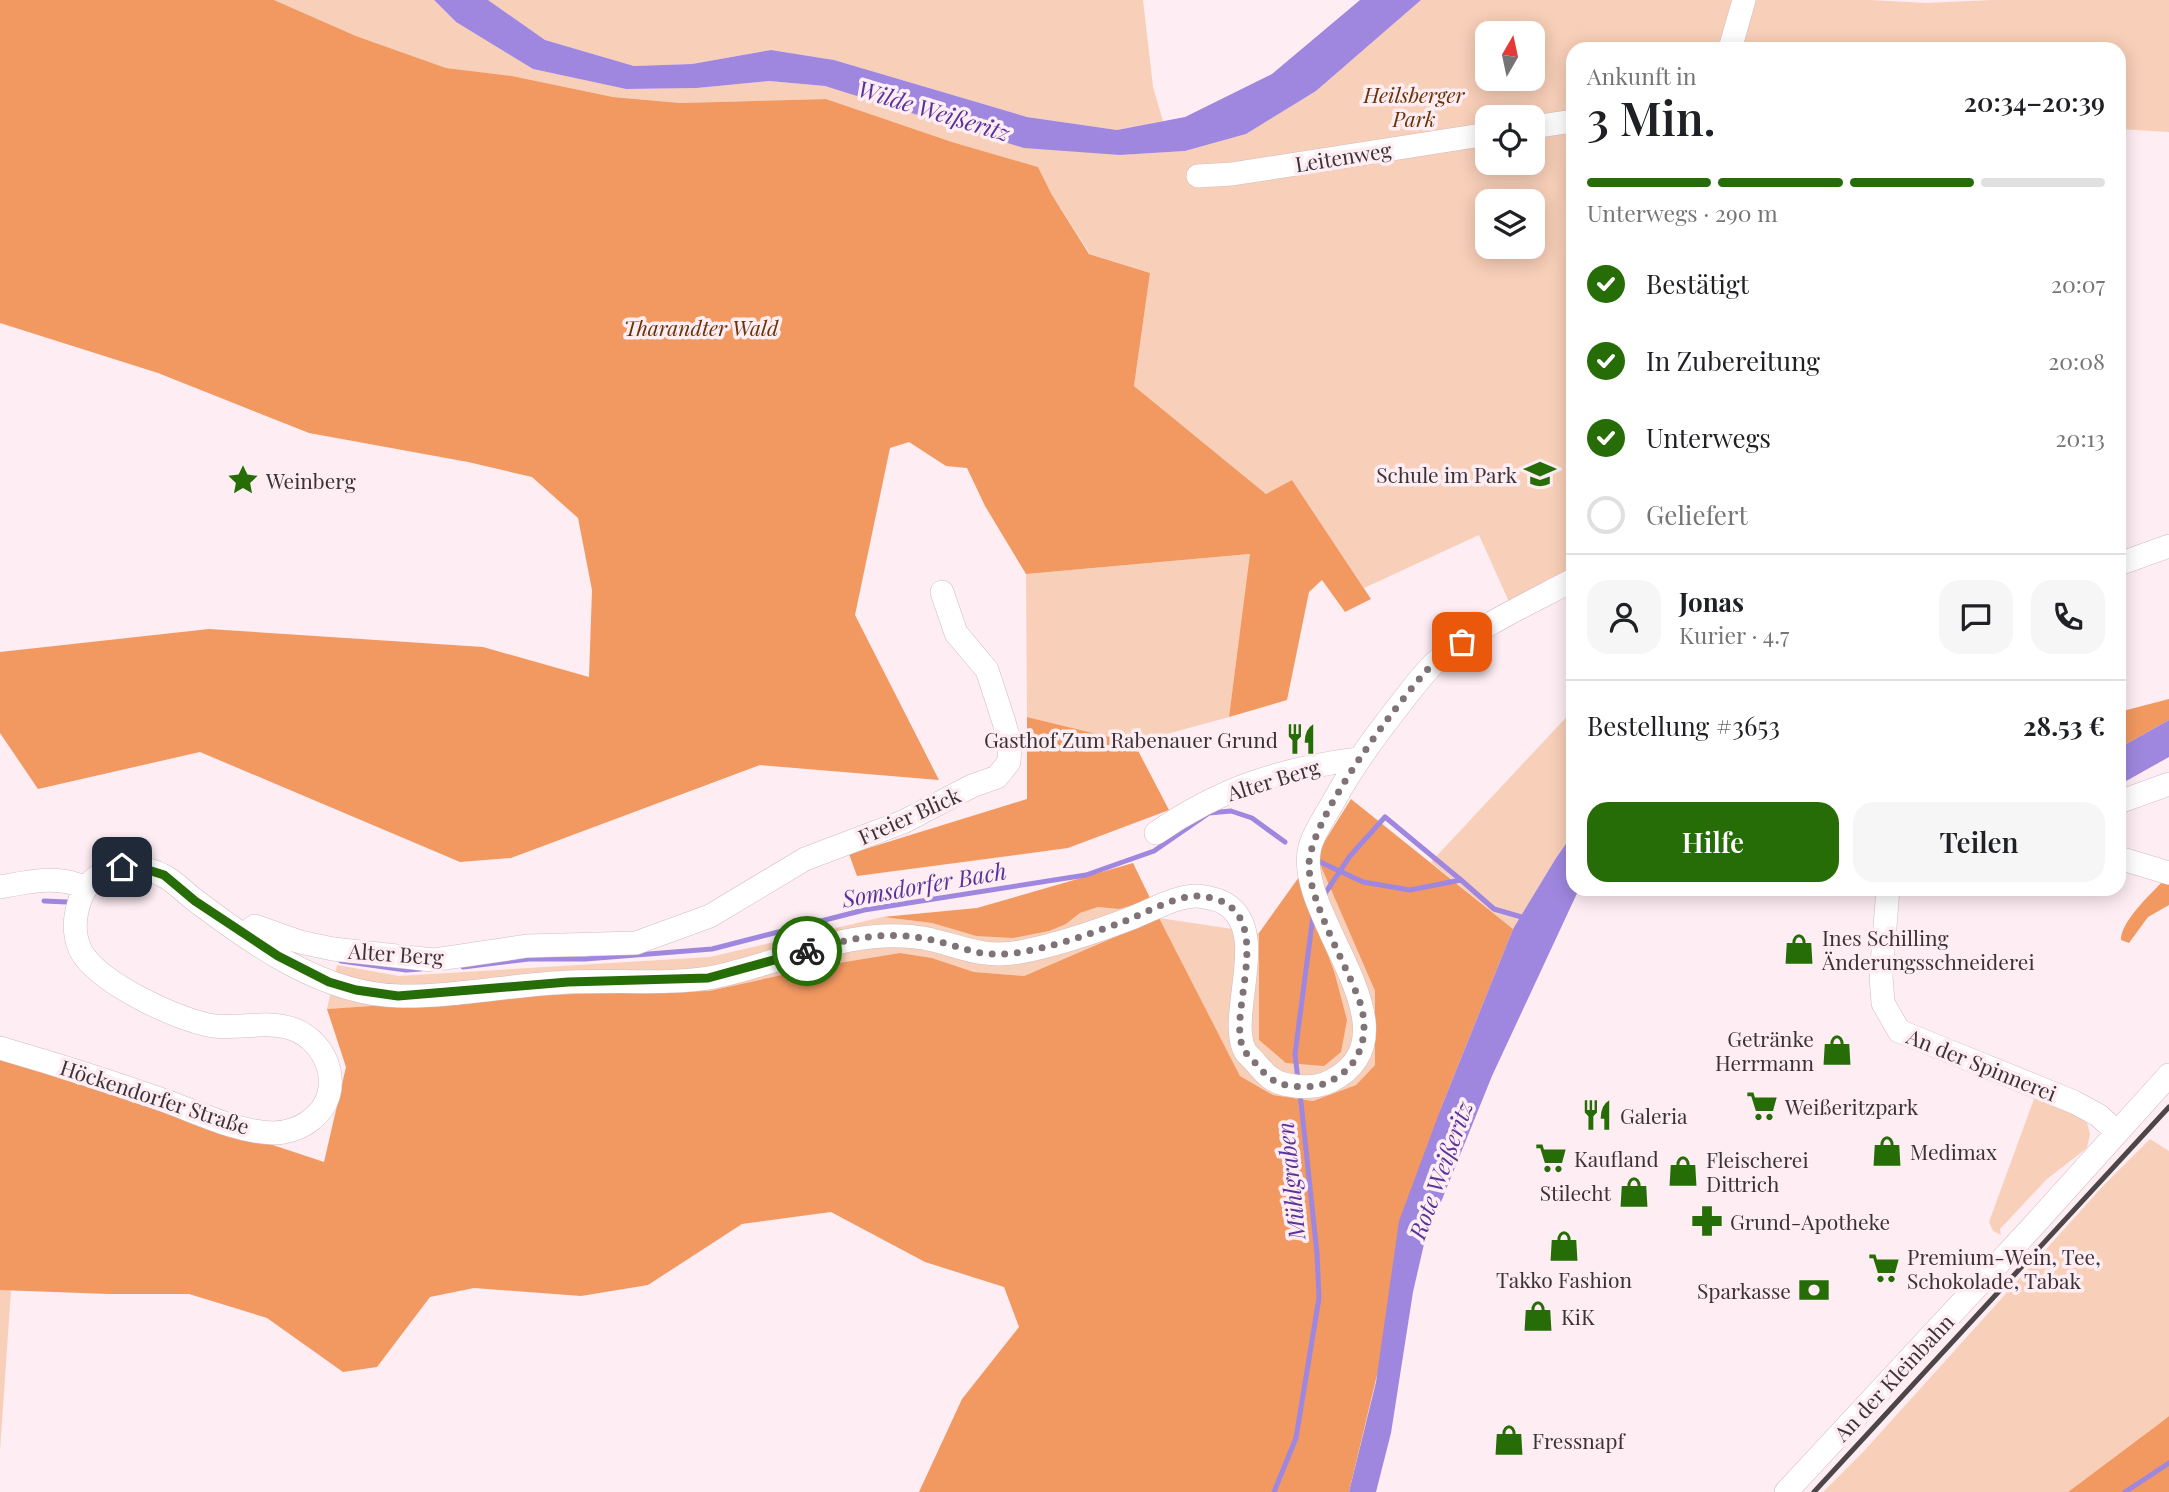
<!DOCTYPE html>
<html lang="de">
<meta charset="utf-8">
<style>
:root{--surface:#fff;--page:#f6f6f6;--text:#202124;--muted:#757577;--line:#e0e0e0;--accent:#266c07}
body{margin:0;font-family:"Playfair Display",serif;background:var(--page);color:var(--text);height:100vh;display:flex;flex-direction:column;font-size:26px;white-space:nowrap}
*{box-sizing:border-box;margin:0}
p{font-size:23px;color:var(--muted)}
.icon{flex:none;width:38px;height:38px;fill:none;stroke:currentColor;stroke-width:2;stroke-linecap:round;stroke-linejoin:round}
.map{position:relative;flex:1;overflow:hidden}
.panel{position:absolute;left:1566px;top:42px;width:560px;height:854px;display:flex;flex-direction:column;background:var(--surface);border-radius:21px;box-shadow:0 4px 18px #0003}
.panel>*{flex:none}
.needle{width:46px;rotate:9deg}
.tools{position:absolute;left:1475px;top:21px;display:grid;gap:14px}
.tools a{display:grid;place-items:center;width:70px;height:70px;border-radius:14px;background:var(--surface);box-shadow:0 4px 18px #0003;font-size:35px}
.pin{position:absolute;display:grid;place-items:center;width:60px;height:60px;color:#fff;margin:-30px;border-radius:14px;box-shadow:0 4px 10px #0006}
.courier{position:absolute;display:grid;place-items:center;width:70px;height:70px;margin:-35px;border:5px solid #266c07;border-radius:50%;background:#fff;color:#222;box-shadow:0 2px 9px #0007}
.summary em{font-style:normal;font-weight:600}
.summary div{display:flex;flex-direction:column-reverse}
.summary{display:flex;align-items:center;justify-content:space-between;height:119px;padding:0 21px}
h1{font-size:46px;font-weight:600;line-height:52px}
.bar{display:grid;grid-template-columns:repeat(4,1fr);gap:10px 7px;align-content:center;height:84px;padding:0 21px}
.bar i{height:9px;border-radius:5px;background:var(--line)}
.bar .on{background:var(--accent)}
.bar p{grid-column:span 4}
.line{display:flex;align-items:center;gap:18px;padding:0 21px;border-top:2px solid var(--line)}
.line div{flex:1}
.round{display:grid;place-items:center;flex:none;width:74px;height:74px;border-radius:21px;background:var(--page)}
ol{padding:0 21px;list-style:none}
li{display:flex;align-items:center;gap:21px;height:77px}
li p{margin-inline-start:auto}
li .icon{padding:7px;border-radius:50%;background:var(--accent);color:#fff;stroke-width:4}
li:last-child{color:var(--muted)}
li i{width:38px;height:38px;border:4px solid var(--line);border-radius:50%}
.cta{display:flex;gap:14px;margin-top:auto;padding:14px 21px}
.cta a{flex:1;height:80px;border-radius:21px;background:var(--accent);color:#fff;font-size:28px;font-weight:600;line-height:80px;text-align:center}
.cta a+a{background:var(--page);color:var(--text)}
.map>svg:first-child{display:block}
.green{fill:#f8cfb8;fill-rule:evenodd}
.forest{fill:#f29961}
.water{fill:#9f87df}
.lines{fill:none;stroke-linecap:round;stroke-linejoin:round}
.stream{stroke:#9f87df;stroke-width:5}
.minor-casing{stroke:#d0bcc3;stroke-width:24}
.minor{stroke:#fff;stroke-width:23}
.rail{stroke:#4e4548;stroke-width:5}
.done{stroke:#7f7378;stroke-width:7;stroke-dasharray:0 12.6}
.route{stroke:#266c07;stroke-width:9}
.labels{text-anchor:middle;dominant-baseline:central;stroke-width:7;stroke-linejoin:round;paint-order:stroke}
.park-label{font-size:21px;font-style:italic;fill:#6a3205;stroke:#feedf3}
.street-label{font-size:21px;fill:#3a3235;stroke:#feedf3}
.poi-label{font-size:21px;fill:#3a3235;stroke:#feedf3;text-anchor:start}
.water-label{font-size:23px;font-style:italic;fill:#58339a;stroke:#feedf3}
</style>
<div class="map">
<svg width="2169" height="1492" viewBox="0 0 2169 1492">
<rect width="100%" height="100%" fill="#feedf3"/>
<path class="green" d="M274,0h160l22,22 77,47 93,20 71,-1 72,-7 56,5 75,21 220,48 65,-4 61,-17 70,-43 105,-91h449l56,3 67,-3h176v132l-50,-3v-80h-546v521l-63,34 -31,-69 -115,53 -72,-108 -26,14 -132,-108 16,-113 -60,-19 -38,-59 -14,-28 -86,-25 -126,-43 -146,4 -67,-6 -101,-21 -66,-8 -90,-32zM1488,33h45v46h-45zM1488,117h45v46h-45zM1488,201h45v46h-45z
M488,0h655l10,87 10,34 -46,9 -90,-13 -193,-57 -63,-10 -79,14 -58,2 -89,-26z
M1251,554l-22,163 -95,26 -107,-26 -1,-143z
M1573,710v124l-17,24 -43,71 -82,-67z
M1316,855l59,136v74l-19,20 -43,16 -40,-6 -33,-19 -82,-158 -134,58 -50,-4 -42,-14 -32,-5 -68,11 -123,27 -176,4 -206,14 10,-44 62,11 311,-19 173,-40 49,6 44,13 90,-12 14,-11 18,-6 21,2 32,-9 8,18 100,15v106l75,-68 -35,-94z
M2034,1099l44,17 9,7 3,11 -3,14 -40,31 -47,50 1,6 -8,-4 -4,-9z
M2150,1139l19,12v265l-101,76h-245l41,-41 239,-265z
M0,1290h11l-11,161z"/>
<path class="forest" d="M0,0h274l82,36 90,32 66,8 101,21 67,6 146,-4 126,43 86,25 14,28 37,59 61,19 -16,113 132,108 26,-14 79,119 -26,13 -23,-32 -13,12 -22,108 -58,17 21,-163 -224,20 -41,-68 -18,-38 -21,-2 -37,-24 -19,6 -35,167 84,165 -179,-15 -249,93 -51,4 -260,-110 -162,37 -38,-56v-81l209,-23 274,18 106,30 3,-87 -14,-72 -46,-41 -64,-15 -159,-29 -151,-60 -158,-50z
M2169,699v21l-50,28v-36z
M1027,717l107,26 35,67 -101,38 -211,28 -8,-22 178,-55z
M1351,799l162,130 -72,179 -92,384h-430l43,-93 57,-72 -15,-40 -79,-25 -94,-50 -89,12 -94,61 -67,11 -107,-8 -44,9 -53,70 -34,5 -76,-54 -78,-24h-81l-108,-4v-232l48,12 276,92 22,-95 -19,-58 206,-14 176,-4 123,-27 68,-11 32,5 42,14 50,4 135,-58 81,158 33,19 40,6 43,-16 19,-20v-74l-59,-136z
M1133,863l18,37 -32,9 -21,-2 -18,6 -14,11 -17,7 -36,7 -37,-2 -44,-13 -49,-6 94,-9z
M1299,877l35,94 13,49 -6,32 -17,14 -38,-3 -27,-23v-107z
M2163,881l6,2v22l-21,12 -19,26 -8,-3c0,-19 29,-45 42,-59z
M2169,1416v76h-101l92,-69z"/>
<path class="water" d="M434,0h54l57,40 89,26 58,-2 79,-14 63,10 193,57 90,13 68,-13 87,-43 88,-74h61l-105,91 -70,43 -61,17 -65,4 -96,-7 -199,-62 -56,-5 -72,7 -71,1 -93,-20 -77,-47z
M2169,720v37l-50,28v-37z
M1573,834v55h6l-87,187 -68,168 -11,48 -22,141 -15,59h-27l27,-110 23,-161 42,-113 72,-179 43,-71z"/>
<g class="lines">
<path class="stream" d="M1316,860l47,22 47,8 51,-10 33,29 31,9
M1324,895l26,-39 35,-39 76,63
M44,901l23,1
M341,961l65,9 15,-1
M463,967l66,-8h56l127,-10 152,-39 222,-35 68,-24 55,-38 22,-2 21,7 33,24
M1298,1080l-3,-26 18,-138
M1274,1492l22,-54 23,-140 -2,-45 -17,-160
M2125,1492l44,-29"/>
<defs>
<path id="minor" d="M1730,49l14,-49
M1533,127l40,-6
M1198,176l34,-2 256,-40
M2119,564l50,-18
M2119,802l50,-18
M1156,833c65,-45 124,-64 202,-74
M2119,858l50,15
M0,887c27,-5 60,-13 85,1
M1888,889l-7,87 2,27 16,28 175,71 24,13 19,17
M247,932l8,-6 45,16 33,7 100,11 94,-14 109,-3 74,-27 95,-57 98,-37 69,-36 25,-9 12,-15 1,-18 -6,-22 -17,-52 -31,-37 -14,-41
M0,1048c55,16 109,33 163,52 34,12 73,32 110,33 13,0 29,-5 39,-14 34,-26 17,-77 -19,-90 -28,-10 -57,2 -85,-4 -35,-8 -102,-39 -124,-69 -8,-11 -10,-27 -8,-40 3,-20 12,-37 31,-45 16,-7 40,-4 55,4 13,6 23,18 34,26 59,44 128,94 204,95 57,1 114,-12 171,-14 44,-2 100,3 143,-5 69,-14 137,-51 209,-39 37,7 56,21 97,14 37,-7 75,-20 109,-33 22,-8 45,-23 68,-23 5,0 23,4 27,7 48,27 2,112 21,148 3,5 7,7 10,11 10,12 18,21 34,23 14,3 30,2 42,-4 93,-49 -39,-166 -21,-234 4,-16 18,-35 26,-50 19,-34 41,-63 65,-94 12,-15 23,-31 37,-43 40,-34 90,-56 135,-80
M1786,1492l248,-267 135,-150"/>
</defs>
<use href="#minor" class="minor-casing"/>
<use href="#minor" class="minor"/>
<path class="rail" d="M1814,1492l355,-385"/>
</g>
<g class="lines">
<path class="done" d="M807,951c41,-13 83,-21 125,-11 32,7 47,18 83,13 36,-5 75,-19 110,-32 23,-9 49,-25 74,-25 6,0 18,3 24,6 50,25 3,115 21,148 3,5 8,9 12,14 7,8 13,15 23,19 13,5 34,5 47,0 39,-16 46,-56 30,-91 -14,-34 -45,-90 -47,-124 -3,-45 88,-165 120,-200 9,-10 22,-18 33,-26"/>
<path class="route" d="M122,867l23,2 19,6 31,26 83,55 51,26 27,8 42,6 170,-14 140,-4 99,-27"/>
</g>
<defs>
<symbol id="school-bare" viewBox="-9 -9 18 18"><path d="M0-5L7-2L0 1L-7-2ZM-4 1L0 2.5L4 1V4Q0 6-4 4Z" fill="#266c07" stroke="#feedf3" stroke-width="2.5" paint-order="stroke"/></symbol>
<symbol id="sight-bare" viewBox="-9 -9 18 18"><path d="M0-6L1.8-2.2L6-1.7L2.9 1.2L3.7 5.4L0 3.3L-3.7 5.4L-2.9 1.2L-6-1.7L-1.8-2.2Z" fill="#266c07" stroke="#feedf3" stroke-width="2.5" paint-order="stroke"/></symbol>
<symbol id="restaurant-bare" viewBox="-9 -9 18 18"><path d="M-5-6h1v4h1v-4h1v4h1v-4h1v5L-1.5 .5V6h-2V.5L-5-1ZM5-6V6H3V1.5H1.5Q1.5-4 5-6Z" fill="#266c07" stroke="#feedf3" stroke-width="2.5" paint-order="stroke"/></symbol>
<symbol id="shop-bare" viewBox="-9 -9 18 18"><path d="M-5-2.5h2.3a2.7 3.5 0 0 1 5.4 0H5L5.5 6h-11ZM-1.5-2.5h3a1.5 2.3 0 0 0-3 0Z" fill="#266c07" stroke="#feedf3" stroke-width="2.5" paint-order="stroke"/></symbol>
<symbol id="supermarket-bare" viewBox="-9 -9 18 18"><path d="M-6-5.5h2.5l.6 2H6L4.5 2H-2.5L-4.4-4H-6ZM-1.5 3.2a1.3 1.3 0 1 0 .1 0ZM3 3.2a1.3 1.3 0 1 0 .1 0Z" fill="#266c07" stroke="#feedf3" stroke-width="2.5" paint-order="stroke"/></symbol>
<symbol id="pharmacy-bare" viewBox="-9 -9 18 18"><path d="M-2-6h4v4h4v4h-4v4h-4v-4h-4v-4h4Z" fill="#266c07" stroke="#feedf3" stroke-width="2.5" paint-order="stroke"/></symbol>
<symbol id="bank-bare" viewBox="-9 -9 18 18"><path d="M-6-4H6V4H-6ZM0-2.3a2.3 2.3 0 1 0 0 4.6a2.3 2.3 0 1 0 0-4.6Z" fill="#266c07" stroke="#feedf3" stroke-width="2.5" paint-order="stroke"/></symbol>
</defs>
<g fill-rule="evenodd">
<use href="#school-bare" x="1518" y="452" width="44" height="44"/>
<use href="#sight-bare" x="221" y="458" width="44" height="44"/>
<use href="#restaurant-bare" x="1279" y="717" width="44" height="44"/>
<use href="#shop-bare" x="1777" y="927" width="44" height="44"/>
<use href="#shop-bare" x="1815" y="1028" width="44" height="44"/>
<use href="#supermarket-bare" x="1740" y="1084" width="44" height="44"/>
<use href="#restaurant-bare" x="1575" y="1093" width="44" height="44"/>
<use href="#shop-bare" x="1865" y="1129" width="44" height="44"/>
<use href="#supermarket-bare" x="1529" y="1136" width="44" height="44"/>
<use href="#shop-bare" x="1661" y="1149" width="44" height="44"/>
<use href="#shop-bare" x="1612" y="1170" width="44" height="44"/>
<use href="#pharmacy-bare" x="1685" y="1199" width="44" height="44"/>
<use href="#shop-bare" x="1542" y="1224" width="44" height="44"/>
<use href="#supermarket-bare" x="1862" y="1246" width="44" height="44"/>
<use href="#bank-bare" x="1792" y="1268" width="44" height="44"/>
<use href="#shop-bare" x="1516" y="1294" width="44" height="44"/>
<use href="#shop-bare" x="1487" y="1418" width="44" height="44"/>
</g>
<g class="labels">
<g class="park-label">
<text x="1414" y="94">Heilsberger<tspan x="1414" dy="24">Park</tspan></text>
<text x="701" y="327">Tharandter Wald</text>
</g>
<g class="street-label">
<text transform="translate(1343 156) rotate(-9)">Leitenweg</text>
<text transform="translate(1273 779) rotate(-17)">Alter Berg</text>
<text transform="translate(909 815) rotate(-24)">Freier Blick</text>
<text transform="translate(396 953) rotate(4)">Alter Berg</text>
<text transform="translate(1982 1064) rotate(22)">An der Spinnerei</text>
<text transform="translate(155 1096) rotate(18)">Höckendorfer Straße</text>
<text transform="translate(1893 1377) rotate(-47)">An der Kleinbahn</text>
</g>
<g class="poi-label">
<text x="1517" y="474" text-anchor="end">Schule im Park</text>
<text x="266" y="480">Weinberg</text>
<text x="1278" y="739" text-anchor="end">Gasthof Zum Rabenauer Grund</text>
<text x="1822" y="937">Ines Schilling<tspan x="1822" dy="24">Änderungsschneiderei</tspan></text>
<text x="1814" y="1038" text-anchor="end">Getränke<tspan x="1814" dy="24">Herrmann</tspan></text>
<text x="1785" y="1106">Weißeritzpark</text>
<text x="1620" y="1115">Galeria</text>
<text x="1910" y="1151">Medimax</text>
<text x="1574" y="1158">Kaufland</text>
<text x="1706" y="1159">Fleischerei<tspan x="1706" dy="24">Dittrich</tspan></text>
<text x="1611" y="1192" text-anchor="end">Stilecht</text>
<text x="1730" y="1221">Grund-Apotheke</text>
<text x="1907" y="1256">Premium-Wein, Tee,<tspan x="1907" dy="24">Schokolade, Tabak</tspan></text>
<text x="1564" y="1279" text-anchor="middle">Takko Fashion</text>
<text x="1791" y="1290" text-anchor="end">Sparkasse</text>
<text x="1561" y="1316">KiK</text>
<text x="1532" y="1440">Fressnapf</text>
</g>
<g class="water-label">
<text transform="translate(934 110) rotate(17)">Wilde Weißeritz</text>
<text transform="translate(924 884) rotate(-10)">Somsdorfer Bach</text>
<text transform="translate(1440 1170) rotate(-70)">Rote Weißeritz</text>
<text transform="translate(1290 1181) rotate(-96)">Mühlgraben</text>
</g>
</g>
</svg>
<div class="tools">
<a><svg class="needle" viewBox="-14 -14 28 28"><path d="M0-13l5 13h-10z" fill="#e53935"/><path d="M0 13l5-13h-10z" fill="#757577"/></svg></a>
<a><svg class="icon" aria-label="locate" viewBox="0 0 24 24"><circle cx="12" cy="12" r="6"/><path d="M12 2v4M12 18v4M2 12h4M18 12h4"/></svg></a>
<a><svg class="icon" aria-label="layers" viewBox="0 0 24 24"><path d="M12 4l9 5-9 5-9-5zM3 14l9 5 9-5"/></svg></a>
</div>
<div class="pin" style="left:1462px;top:642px;background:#ea580c"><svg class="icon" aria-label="bag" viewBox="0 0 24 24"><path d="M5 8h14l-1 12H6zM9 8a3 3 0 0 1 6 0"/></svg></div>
<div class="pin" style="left:122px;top:867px;background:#1f2937"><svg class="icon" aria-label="home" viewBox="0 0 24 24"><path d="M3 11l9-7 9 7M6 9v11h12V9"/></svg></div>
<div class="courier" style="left:807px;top:951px"><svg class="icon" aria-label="bike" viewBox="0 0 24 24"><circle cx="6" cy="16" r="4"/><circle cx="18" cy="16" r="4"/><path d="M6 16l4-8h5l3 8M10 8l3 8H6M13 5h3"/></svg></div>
<section class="panel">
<div class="summary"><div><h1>3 Min.</h1><p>Ankunft in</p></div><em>20:34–20:39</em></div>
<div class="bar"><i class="on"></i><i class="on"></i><i class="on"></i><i></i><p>Unterwegs · 290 m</p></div>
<ol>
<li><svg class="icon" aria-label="check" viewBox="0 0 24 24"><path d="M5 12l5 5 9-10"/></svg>Bestätigt<p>20:07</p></li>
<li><svg class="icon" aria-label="check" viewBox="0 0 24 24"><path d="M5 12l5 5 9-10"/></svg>In Zubereitung<p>20:08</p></li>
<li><svg class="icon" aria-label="check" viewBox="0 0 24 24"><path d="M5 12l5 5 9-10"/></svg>Unterwegs<p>20:13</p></li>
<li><i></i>Geliefert</li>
</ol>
<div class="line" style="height:126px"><a class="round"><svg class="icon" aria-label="person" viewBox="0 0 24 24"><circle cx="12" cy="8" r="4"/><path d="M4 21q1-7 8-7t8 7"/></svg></a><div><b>Jonas</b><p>Kurier · 4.7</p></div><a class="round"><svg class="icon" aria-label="chat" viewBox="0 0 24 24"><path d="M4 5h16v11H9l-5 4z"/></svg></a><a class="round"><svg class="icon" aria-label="phone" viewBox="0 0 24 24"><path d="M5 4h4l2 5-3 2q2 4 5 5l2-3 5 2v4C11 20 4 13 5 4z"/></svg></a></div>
<div class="line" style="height:91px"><div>Bestellung #3653</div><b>28.53 €</b></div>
<div class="cta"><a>Hilfe</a><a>Teilen</a></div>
</section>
</div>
